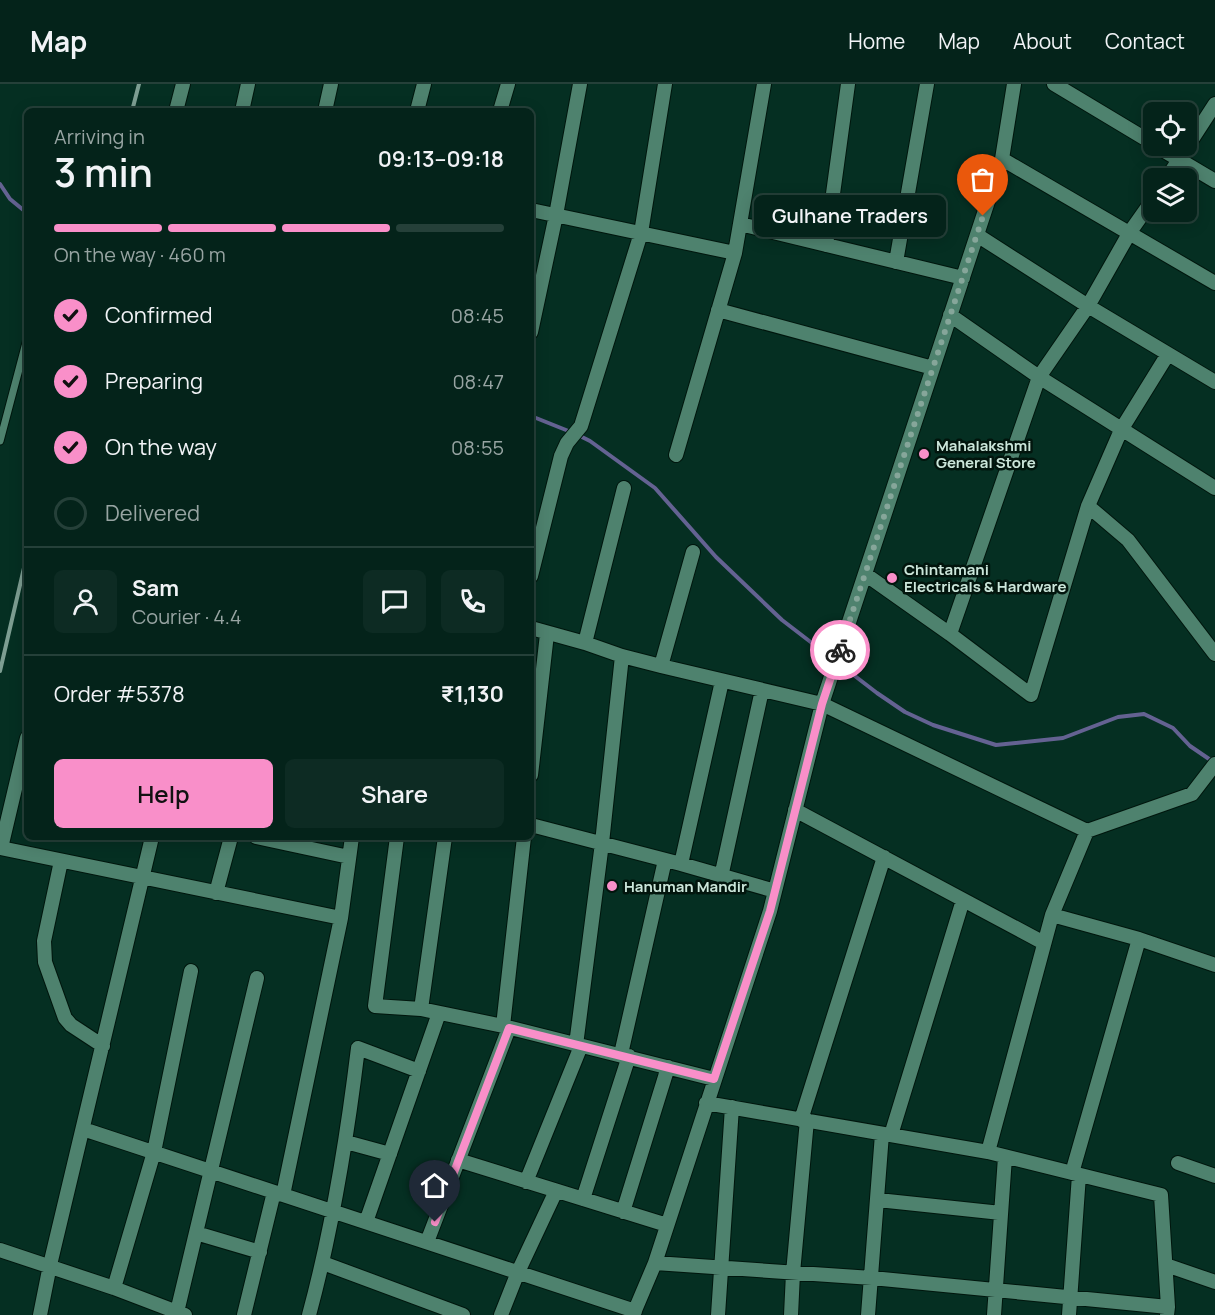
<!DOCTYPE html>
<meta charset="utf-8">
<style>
:root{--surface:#04231a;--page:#0d2b23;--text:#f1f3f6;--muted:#97a4a2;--line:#254039;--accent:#f98fc9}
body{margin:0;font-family:Manrope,sans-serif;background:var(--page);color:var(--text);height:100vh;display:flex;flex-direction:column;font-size:22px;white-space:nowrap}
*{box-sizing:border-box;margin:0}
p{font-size:20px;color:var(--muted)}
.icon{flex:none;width:33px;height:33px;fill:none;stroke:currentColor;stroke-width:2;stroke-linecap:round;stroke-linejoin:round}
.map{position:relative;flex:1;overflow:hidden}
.panel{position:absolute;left:24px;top:24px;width:510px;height:732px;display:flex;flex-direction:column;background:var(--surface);border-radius:9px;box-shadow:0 3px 15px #0003,0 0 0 2px var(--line)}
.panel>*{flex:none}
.buttons{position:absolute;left:1143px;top:18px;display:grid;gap:12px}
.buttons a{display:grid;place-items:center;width:54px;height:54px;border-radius:9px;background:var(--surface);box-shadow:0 3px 15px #0003,0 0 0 2px var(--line);font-size:30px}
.pin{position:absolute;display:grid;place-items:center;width:51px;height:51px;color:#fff;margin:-62px -26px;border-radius:50% 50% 50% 0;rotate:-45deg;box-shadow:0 0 6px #0007}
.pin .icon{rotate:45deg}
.courier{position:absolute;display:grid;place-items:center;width:60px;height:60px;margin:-30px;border:4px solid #f98fc9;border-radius:50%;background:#fff;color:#222;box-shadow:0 2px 8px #0007}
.bubble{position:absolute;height:42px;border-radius:9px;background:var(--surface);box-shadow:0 3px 15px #0003,0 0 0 2px var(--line);font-size:20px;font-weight:600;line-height:42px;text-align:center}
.head em{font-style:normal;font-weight:600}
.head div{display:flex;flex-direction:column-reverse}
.head{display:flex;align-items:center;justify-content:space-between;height:102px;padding:0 30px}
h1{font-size:39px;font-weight:600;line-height:45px}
.bar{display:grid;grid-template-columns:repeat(4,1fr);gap:9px 6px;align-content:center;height:72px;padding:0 30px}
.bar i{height:8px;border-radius:4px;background:var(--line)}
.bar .current{background:var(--accent)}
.bar p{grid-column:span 4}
.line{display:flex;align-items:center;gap:15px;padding:0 30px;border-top:2px solid var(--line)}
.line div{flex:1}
.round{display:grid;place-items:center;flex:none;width:63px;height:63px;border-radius:9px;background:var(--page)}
ol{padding:0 30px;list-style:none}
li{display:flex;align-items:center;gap:18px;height:66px}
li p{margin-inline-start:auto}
li .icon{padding:6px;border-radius:50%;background:var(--accent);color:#111;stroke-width:4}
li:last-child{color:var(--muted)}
li i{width:33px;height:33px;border:3px solid var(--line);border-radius:50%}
.cta{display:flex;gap:12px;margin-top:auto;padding:12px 30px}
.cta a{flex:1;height:69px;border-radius:9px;background:var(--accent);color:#111;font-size:24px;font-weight:600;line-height:69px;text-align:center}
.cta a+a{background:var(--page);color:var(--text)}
header{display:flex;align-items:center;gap:36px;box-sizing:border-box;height:84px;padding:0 30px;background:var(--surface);border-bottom:2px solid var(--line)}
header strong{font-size:28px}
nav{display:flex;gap:33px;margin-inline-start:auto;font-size:21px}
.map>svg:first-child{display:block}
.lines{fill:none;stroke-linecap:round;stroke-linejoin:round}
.stream{stroke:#646292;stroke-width:4}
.lane-casing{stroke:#00160d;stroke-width:9}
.street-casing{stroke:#00160d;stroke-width:16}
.lane{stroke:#4e826e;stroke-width:7}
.street{stroke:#4e826e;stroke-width:14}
.rail{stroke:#7d9e92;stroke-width:4}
.done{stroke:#86a69a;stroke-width:6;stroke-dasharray:0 10.8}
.route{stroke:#f98fc9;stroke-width:8}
.poi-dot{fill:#f98fc9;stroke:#02150d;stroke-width:2}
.labels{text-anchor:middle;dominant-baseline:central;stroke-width:5;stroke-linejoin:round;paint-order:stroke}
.poi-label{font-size:15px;font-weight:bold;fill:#cbe6da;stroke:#02150d;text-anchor:start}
</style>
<header>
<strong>Map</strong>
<nav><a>Home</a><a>Map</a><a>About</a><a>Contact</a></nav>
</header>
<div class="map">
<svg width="1215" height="1231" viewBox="0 0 1215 1231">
<rect width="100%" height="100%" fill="#052f22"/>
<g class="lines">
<path class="stream" d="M0,100l10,15 17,14
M531,332l40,16
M578,351l12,6 65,47 61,69 66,63 95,73 28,19 28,13 63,20 67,-7 55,-21 26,-3 29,14 17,18 22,15"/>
<defs>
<path id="lane" d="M0,357l27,-102"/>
<path id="street" d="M1054,0l100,60
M176,27l7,-27
M242,27l6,-27
M325,27l6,-27
M417,27l7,-27
M500,27l8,-27
M1156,62l59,35
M1002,75l213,124
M1167,94l48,-74
M531,126l204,43
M740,140l223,54
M977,151l111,71 127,76
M826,161l22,-161
M896,178l31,-178
M718,226l215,58
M950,231l89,62 176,111
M531,248l25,-117 24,-131
M676,371l59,-202 29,-169
M1088,422l40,34 87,114
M865,490l85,60 81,61 57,-189 33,-76 47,-76
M531,492l30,-120 6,-13 14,-17 60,-193 24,-149
M531,544l54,15 37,13 39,10 161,38 265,127
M950,550l89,-257 49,-71 42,-74 24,-34
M585,559l39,-155
M661,582l32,-114
M27,654l-26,110 340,70
M531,691l16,-141
M795,726l249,133
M531,741l150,39 94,27
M256,753l93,20
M397,753l-22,169 46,3 82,17 211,53
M61,777l-17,80 1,21 20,56 6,7 32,21
M681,780l41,-183
M721,793l41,-187
M216,809l15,-56
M1052,831l87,24 76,26
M421,925l24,-172
M503,942l21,-189
M576,961l26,-202 20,-187
M621,970l44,-194
M706,1019l282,49 173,43 7,112 -1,8
M801,1036l83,-263
M83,1045l552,182
M891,1051l72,-235
M346,1058l44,12
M988,1068l64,-237 35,-84 105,-37 23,-30
M458,1076l209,65
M1178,1079l37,13
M1072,1089l67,-234
M526,1098l55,-136
M283,1111l58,-277 11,-81
M583,1115l46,-143
M878,1116l123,13
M623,1128l45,-145
M366,1138l73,-209
M196,1149l64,19
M427,1158l82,-214
M0,1166l114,38 71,27
M323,1179l140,52
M655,1179l217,15 296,29
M1166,1181l49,17
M114,1204l40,-136 37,-181
M177,1228l80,-334
M40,1231l10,-50 102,-428
M244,1231l30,-123
M309,1231c24,-88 38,-177 49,-267l61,23
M501,1231l17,-43 38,-81
M633,1231l22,-52 115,-352 52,-207 180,-545 12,-75
M718,1231l14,-208
M791,1231l2,-42 14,-153
M868,1231l14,-181
M994,1231l11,-158
M1069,1231l10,-140"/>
</defs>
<use href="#lane" class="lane-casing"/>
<use href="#street" class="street-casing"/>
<use href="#lane" class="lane"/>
<use href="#street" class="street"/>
<path class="rail" d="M132,27l7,-27
M0,587l27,-116"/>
</g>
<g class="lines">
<path class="done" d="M840,566l143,-434"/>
<path class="route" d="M435,1138l74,-194 205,51 56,-168 52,-207 18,-54"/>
</g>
<g class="poi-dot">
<circle cx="924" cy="370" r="6"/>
<circle cx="892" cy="494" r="6"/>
<circle cx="612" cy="802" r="6"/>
</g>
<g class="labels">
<g class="poi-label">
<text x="936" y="361">Mahalakshmi<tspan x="936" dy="17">General Store</tspan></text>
<text x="904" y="485">Chintamani<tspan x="904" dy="17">Electricals &amp; Hardware</tspan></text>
<text x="624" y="802">Hanuman Mandir</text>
</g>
</g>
</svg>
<div class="buttons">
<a><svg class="icon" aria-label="locate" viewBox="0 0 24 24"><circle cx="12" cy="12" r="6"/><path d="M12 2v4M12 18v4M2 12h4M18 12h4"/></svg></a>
<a><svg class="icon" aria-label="layers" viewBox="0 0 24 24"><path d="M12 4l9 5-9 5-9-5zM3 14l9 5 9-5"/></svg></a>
</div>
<div class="pin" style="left:983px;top:132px;background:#ea580c"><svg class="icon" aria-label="bag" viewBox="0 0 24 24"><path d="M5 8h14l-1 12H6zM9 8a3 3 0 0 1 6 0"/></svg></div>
<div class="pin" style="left:435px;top:1138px;background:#1f2937"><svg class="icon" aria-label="home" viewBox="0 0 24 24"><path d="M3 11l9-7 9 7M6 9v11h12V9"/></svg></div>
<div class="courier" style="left:840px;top:566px"><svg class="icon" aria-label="bike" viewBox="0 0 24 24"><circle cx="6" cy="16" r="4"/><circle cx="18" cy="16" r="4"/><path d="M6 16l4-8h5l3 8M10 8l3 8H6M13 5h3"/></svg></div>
<div class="bubble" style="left:754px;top:111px;width:192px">Gulhane Traders</div>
<section class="panel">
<div class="head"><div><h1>3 min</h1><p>Arriving in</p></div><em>09:13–09:18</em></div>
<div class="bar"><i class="current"></i><i class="current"></i><i class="current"></i><i></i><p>On the way · 460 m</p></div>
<ol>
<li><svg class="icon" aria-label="check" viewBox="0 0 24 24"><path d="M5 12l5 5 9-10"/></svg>Confirmed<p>08:45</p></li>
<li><svg class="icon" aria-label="check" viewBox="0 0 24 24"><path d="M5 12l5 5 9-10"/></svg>Preparing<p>08:47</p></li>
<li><svg class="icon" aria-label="check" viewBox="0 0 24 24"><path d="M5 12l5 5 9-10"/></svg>On the way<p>08:55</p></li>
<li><i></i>Delivered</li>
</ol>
<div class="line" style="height:108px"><a class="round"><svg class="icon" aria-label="person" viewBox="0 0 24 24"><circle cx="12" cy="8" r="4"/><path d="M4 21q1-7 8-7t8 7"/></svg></a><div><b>Sam</b><p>Courier · 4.4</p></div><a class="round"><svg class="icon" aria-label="chat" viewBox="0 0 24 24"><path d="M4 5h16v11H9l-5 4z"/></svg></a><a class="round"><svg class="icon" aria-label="phone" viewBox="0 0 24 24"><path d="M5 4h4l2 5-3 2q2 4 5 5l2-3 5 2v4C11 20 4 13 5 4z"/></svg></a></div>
<div class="line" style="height:78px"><div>Order #5378</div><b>₹1,130</b></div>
<div class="cta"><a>Help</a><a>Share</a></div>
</section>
</div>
